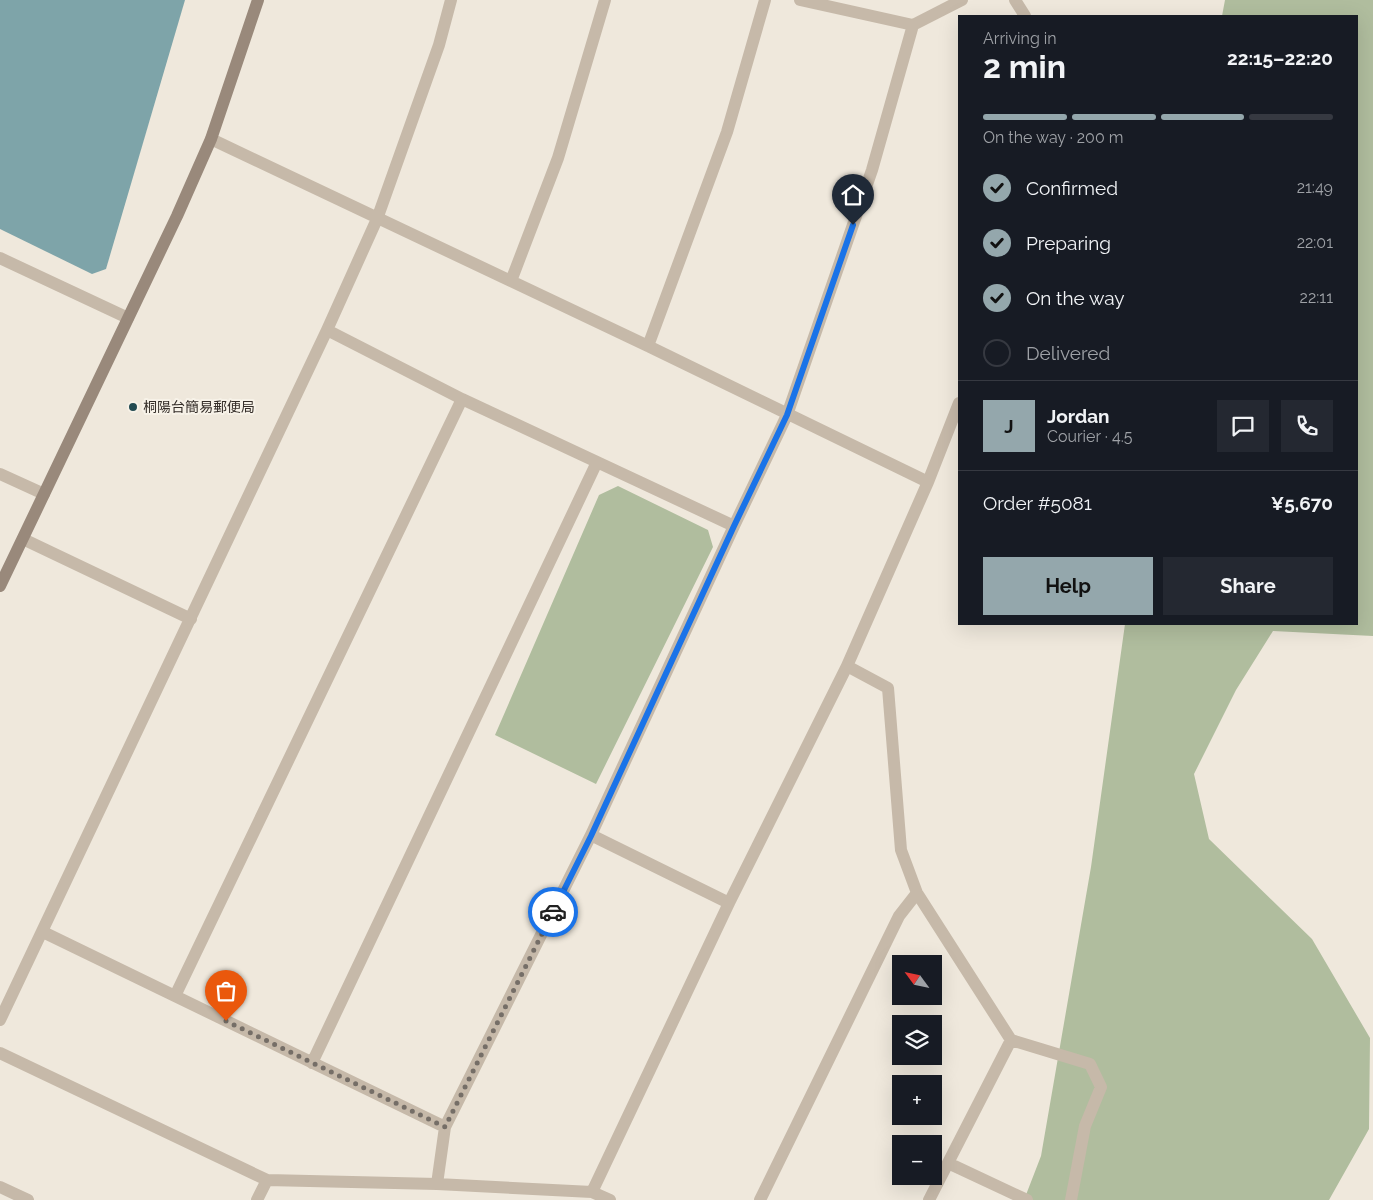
<!DOCTYPE html>
<meta charset="utf-8">
<style>
:root{--surface:#171b24;--page:#242831;--text:#f1f3f6;--muted:#9ea1a6;--line:#363941;--accent:#94a7ac}
body{margin:0;font-family:Raleway,"Noto Sans JP",sans-serif;background:var(--page);color:var(--text);height:100vh;display:flex;flex-direction:column;font-size:19px;white-space:nowrap}
*{box-sizing:border-box;margin:0}
p{font-size:16px;color:var(--muted)}
.icon{flex:none;width:28px;height:28px;fill:none;stroke:currentColor;stroke-width:2;stroke-linecap:round;stroke-linejoin:round}
.map{position:relative;flex:1;overflow:hidden}
.side{position:absolute;left:958px;top:15px;width:400px;height:610px;display:flex;flex-direction:column;background:var(--surface);border-radius:0px;box-shadow:0 5px 20px #0002}
.side>*{flex:none}
.needle{width:32px;rotate:303deg}
.tools{position:absolute;left:892px;top:955px;display:grid;gap:10px}
.tools a{display:grid;place-items:center;width:50px;height:50px;border-radius:0px;background:var(--surface);box-shadow:0 5px 20px #0002;font-size:25px}
.pin{position:absolute;display:grid;place-items:center;width:42px;height:42px;color:#fff;margin:-51px -21px;border-radius:50% 50% 50% 0;rotate:-45deg;box-shadow:0 0 5px #0007}
.pin .icon{rotate:45deg}
.courier{position:absolute;display:grid;place-items:center;width:50px;height:50px;margin:-25px;border:4px solid #1a73e8;border-radius:50%;background:#fff;color:#222;box-shadow:0 1px 6px #0007}
.headline em{font-style:normal;font-weight:700}
.headline div{display:flex;flex-direction:column-reverse}
.headline{display:flex;align-items:center;justify-content:space-between;height:85px;padding:0 25px}
h1{font-size:32px;font-weight:700;line-height:38px}
.bar{display:grid;grid-template-columns:repeat(4,1fr);gap:8px 5px;align-content:center;height:60px;padding:0 25px}
.bar i{height:6px;border-radius:4px;background:var(--line)}
.bar .current{background:var(--accent)}
.bar p{grid-column:span 4}
.line{display:flex;align-items:center;gap:12px;padding:0 25px;border-top:1px solid var(--line)}
.line div{flex:1}
.round{display:grid;place-items:center;flex:none;width:52px;height:52px;border-radius:0px;background:var(--page)}
ol{padding:0 25px;list-style:none}
li{display:flex;align-items:center;gap:15px;height:55px}
li p{margin-inline-start:auto}
li .icon{padding:5px;border-radius:50%;background:var(--accent);color:#111;stroke-width:4}
li:last-child{color:var(--muted)}
li i{width:28px;height:28px;border:2px solid var(--line);border-radius:50%}
.cta{display:flex;gap:10px;margin-top:auto;padding:10px 25px}
.cta a{flex:1;height:58px;border-radius:0px;background:var(--accent);color:#111;font-size:20px;font-weight:700;line-height:58px;text-align:center}
.cta a+a{background:var(--page);color:var(--text)}
.map>svg:first-child{display:block}
.green{fill:#b0bd9e}
.water{fill:#7ea4a9}
.lines{fill:none;stroke-linecap:round;stroke-linejoin:round}
.street{stroke:#c6b9a9;stroke-width:12}
.secondary{stroke:#99897b;stroke-width:12}
.done{stroke:#756e67;stroke-width:5;stroke-dasharray:0 9}
.route{stroke:#1a73e8;stroke-width:6}
.poi-dot{fill:#224a51;stroke:#f7f2e8;stroke-width:2}
.labels{text-anchor:middle;dominant-baseline:central;stroke-width:4;stroke-linejoin:round;paint-order:stroke}
.poi-label{font-size:14px;fill:#342d28;stroke:#f7f2e8;text-anchor:start}
</style>
<div class="map">
<svg width="1373" height="1200" viewBox="0 0 1373 1200">
<rect width="100%" height="100%" fill="#efe8dc"/>
<path class="green" d="M1225,0h148v636l-100,-5 -37,59 -42,84 15,65 103,100 58,99 -1,91 -40,71h-305l17,-44 50,-289 34,-243h231v-608h-134z
M618,486l90,44 5,17 -117,237 -101,-49 104,-240z"/>
<path class="water" d="M0,0h185l-79,269 -14,5 -92,-45z"/>
<g class="lines">
<path class="street" d="M800,0l113,25 49,-25
M1015,0l10,16
M211,139l437,207 280,136
M0,258l128,60
M511,281l47,-123 47,-158
M327,330l135,69 272,127
M648,346l79,-214 38,-132
M0,474l44,20
M23,539l168,80
M847,666l41,22 13,162 16,43 94,147 -82,160
M591,835l138,68
M43,932l402,195
M175,996l287,-597
M0,1020l327,-690 50,-111 62,-174 12,-45
M1011,1040l79,24 11,23 -16,39 -14,74
M0,1053l267,127 170,4 155,8 18,8
M312,1063l285,-601
M948,1163l79,37
M437,1184l8,-57 146,-292 143,-309 53,-111 85,-245 41,-145
M0,1187l28,13
M592,1192l137,-289 118,-237 81,-184 31,-79
M257,1200l10,-20
M760,1200l139,-284 18,-23"/>
<path class="secondary" d="M0,586l177,-370 34,-77 47,-139"/>
</g>
<g class="lines">
<path class="done" d="M226,1021l219,106 108,-215"/>
<path class="route" d="M553,912l38,-76 143,-310 53,-111 66,-190"/>
</g>
<circle class="poi-dot" cx="133" cy="407" r="5"/>
<g class="labels">
<g class="poi-label">
<text x="143" y="407">桐陽台簡易郵便局</text>
</g>
</g>
</svg>
<div class="tools">
<a><svg class="needle" viewBox="-14 -14 28 28"><path d="M0-13l5 13h-10z" fill="#e53935"/><path d="M0 13l5-13h-10z" fill="#9ea1a6"/></svg></a>
<a><svg class="icon" aria-label="layers" viewBox="0 0 24 24"><path d="M12 4l9 5-9 5-9-5zM3 14l9 5 9-5"/></svg></a>
<a>+</a>
<a>−</a>
</div>
<div class="pin" style="left:226px;top:1021px;background:#ea580c"><svg class="icon" aria-label="bag" viewBox="0 0 24 24"><path d="M5 8h14l-1 12H6zM9 8a3 3 0 0 1 6 0"/></svg></div>
<div class="pin" style="left:853px;top:225px;background:#1f2937"><svg class="icon" aria-label="home" viewBox="0 0 24 24"><path d="M3 11l9-7 9 7M6 9v11h12V9"/></svg></div>
<div class="courier" style="left:553px;top:912px"><svg class="icon" aria-label="car" viewBox="0 0 24 24"><path d="M5 17H2v-5l4-1 3-4h7l3 4 3 1v5h-3M9 17h6M6 11h13"/><circle cx="7" cy="17" r="2"/><circle cx="17" cy="17" r="2"/></svg></div>
<section class="side">
<div class="headline"><div><h1>2 min</h1><p>Arriving in</p></div><em>22:15–22:20</em></div>
<div class="bar"><i class="current"></i><i class="current"></i><i class="current"></i><i></i><p>On the way · 200 m</p></div>
<ol>
<li><svg class="icon" aria-label="check" viewBox="0 0 24 24"><path d="M5 12l5 5 9-10"/></svg>Confirmed<p>21:49</p></li>
<li><svg class="icon" aria-label="check" viewBox="0 0 24 24"><path d="M5 12l5 5 9-10"/></svg>Preparing<p>22:01</p></li>
<li><svg class="icon" aria-label="check" viewBox="0 0 24 24"><path d="M5 12l5 5 9-10"/></svg>On the way<p>22:11</p></li>
<li><i></i>Delivered</li>
</ol>
<div class="line" style="height:90px"><b class="round" style="background:var(--accent);color:#111">J</b><div><b>Jordan</b><p>Courier · 4.5</p></div><a class="round"><svg class="icon" aria-label="chat" viewBox="0 0 24 24"><path d="M4 5h16v11H9l-5 4z"/></svg></a><a class="round"><svg class="icon" aria-label="phone" viewBox="0 0 24 24"><path d="M5 4h4l2 5-3 2q2 4 5 5l2-3 5 2v4C11 20 4 13 5 4z"/></svg></a></div>
<div class="line" style="height:65px"><div>Order #5081</div><b>¥5,670</b></div>
<div class="cta"><a>Help</a><a>Share</a></div>
</section>
</div>
